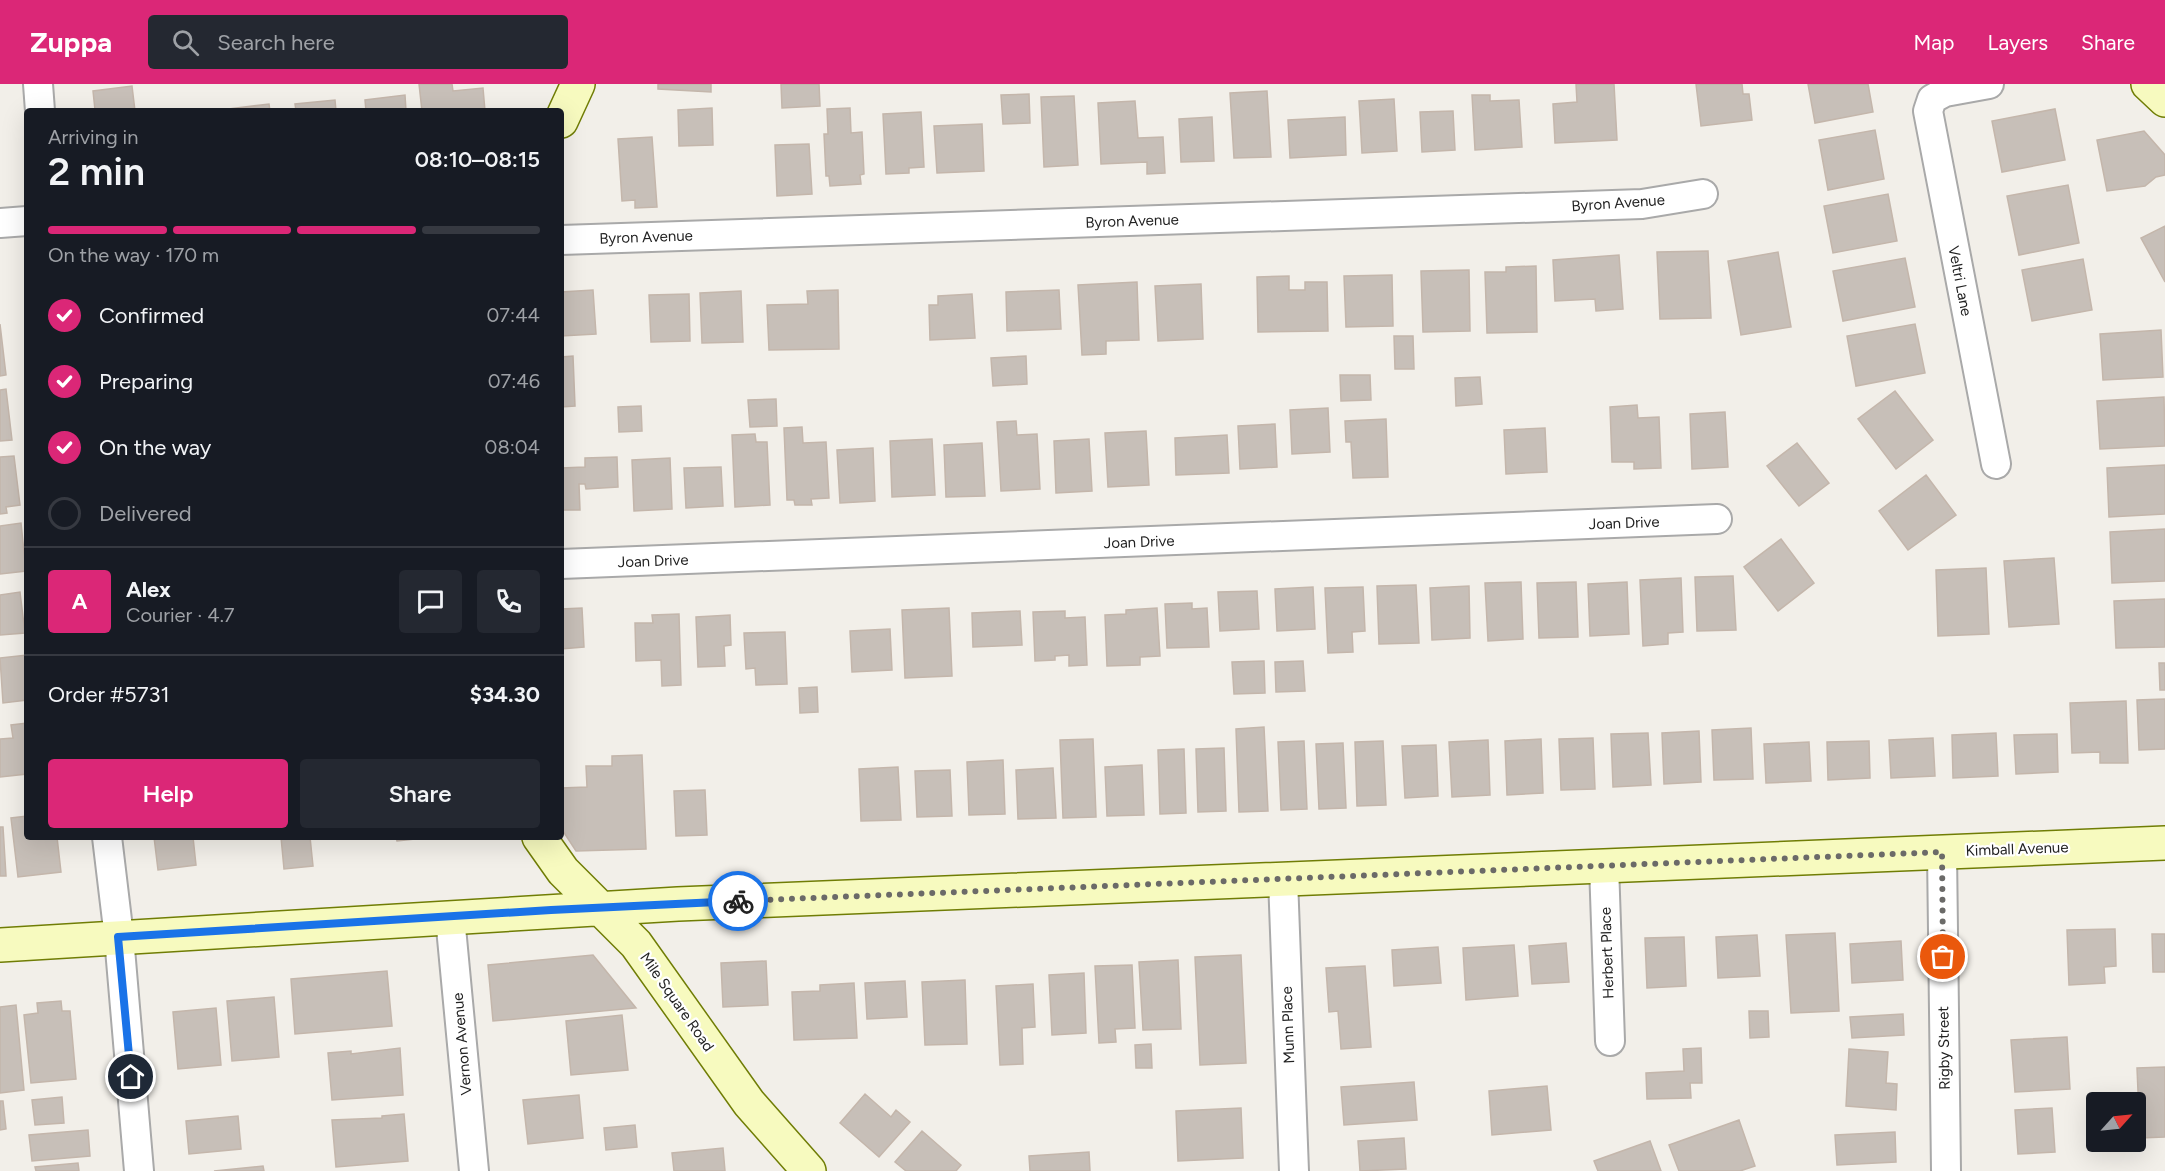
<!DOCTYPE html>
<meta charset="utf-8">
<style>
:root{--surface:#171b24;--page:#242831;--text:#f1f3f6;--muted:#9ea1a6;--line:#363941;--accent:#db2777}
body{margin:0;font-family:Figtree,sans-serif;background:var(--page);color:var(--text);height:100vh;display:flex;flex-direction:column;font-size:22px;white-space:nowrap}
*{box-sizing:border-box;margin:0}
p{font-size:20px;color:var(--muted)}
.icon{flex:none;width:33px;height:33px;fill:none;stroke:currentColor;stroke-width:2;stroke-linecap:round;stroke-linejoin:round}
.map{position:relative;flex:1;overflow:hidden}
.details{position:absolute;left:24px;top:24px;width:540px;height:732px;display:flex;flex-direction:column;background:var(--surface);border-radius:6px;box-shadow:0 6px 24px #0002}
.details>*{flex:none}
.needle{width:39px;rotate:63deg}
.fabs{position:absolute;left:2086px;top:1008px;display:grid;gap:12px}
.fabs a{display:grid;place-items:center;width:60px;height:60px;border-radius:6px;background:var(--surface);box-shadow:0 6px 24px #0002;font-size:30px}
.pin{position:absolute;display:grid;place-items:center;width:51px;height:51px;color:#fff;margin:-26px;border:3px solid #fff;border-radius:50%;box-shadow:0 2px 6px #0007}
.courier{position:absolute;display:grid;place-items:center;width:60px;height:60px;margin:-30px;border:4px solid #1a73e8;border-radius:50%;background:#fff;color:#222;box-shadow:0 2px 8px #0007}
.summary em{font-style:normal;font-weight:600}
.summary div{display:flex;flex-direction:column-reverse}
.summary{display:flex;align-items:center;justify-content:space-between;height:102px;padding:0 24px}
h1{font-size:39px;font-weight:600;line-height:45px}
.bar{display:grid;grid-template-columns:repeat(4,1fr);gap:9px 6px;align-content:center;height:72px;padding:0 24px}
.bar i{height:8px;border-radius:4px;background:var(--line)}
.bar .current{background:var(--accent)}
.bar p{grid-column:span 4}
.line{display:flex;align-items:center;gap:15px;padding:0 24px;border-top:2px solid var(--line)}
.line div{flex:1}
.round{display:grid;place-items:center;flex:none;width:63px;height:63px;border-radius:6px;background:var(--page)}
ol{padding:0 24px;list-style:none}
li{display:flex;align-items:center;gap:18px;height:66px}
li p{margin-inline-start:auto}
li .icon{padding:6px;border-radius:50%;background:var(--accent);color:#fff;stroke-width:4}
li:last-child{color:var(--muted)}
li i{width:33px;height:33px;border:3px solid var(--line);border-radius:50%}
.cta{display:flex;gap:12px;margin-top:auto;padding:12px 24px}
.cta a{flex:1;height:69px;border-radius:6px;background:var(--accent);color:#fff;font-size:24px;font-weight:600;line-height:69px;text-align:center}
.cta a+a{background:var(--page);color:var(--text)}
header{display:flex;align-items:center;gap:36px;box-sizing:border-box;height:84px;padding:0 30px;background:var(--accent);color:#fff}
header strong{font-size:28px}
nav{display:flex;gap:33px;margin-inline-start:auto;font-size:21px}
.search{width:420px;height:54px;background:var(--page);display:flex;align-items:center;gap:15px;box-sizing:border-box;padding:0 21px;border-radius:6px;color:var(--muted);font-size:22px}
.map>svg:first-child{display:block}
.building{fill:#c7bfb8;stroke:#c4b6ab;stroke-width:1.5}
.lines{fill:none;stroke-linecap:round;stroke-linejoin:round}
.street-casing{stroke:#a9a9a9;stroke-width:32}
.secondary-casing{stroke:#707d05;stroke-width:36}
.street{stroke:#fff;stroke-width:28}
.secondary{stroke:#f7fabf;stroke-width:33}
.done{stroke:#6b6a68;stroke-width:6;stroke-dasharray:0 10.8}
.route{stroke:#1a73e8;stroke-width:8}
.labels{text-anchor:middle;dominant-baseline:central;stroke-width:4.5;stroke-linejoin:round;paint-order:stroke}
.street-label{font-size:15px;fill:#222;stroke:#fff}
</style>
<header>
<strong>Zuppa</strong>
<div class="search"><svg class="icon" aria-label="search" viewBox="0 0 24 24"><circle cx="10" cy="10" r="6"/><path d="M15 15l6 6"/></svg>Search here</div>
<nav><a>Map</a><a>Layers</a><a>Share</a></nav>
</header>
<div class="map">
<svg width="2165" height="1087" viewBox="0 0 2165 1087">
<rect width="100%" height="100%" fill="#f2efe9"/>
<path class="building" d="M419,0h33l1,7 30,-3 2,23h-63z
M658,0h53v8l-53,-3z
M781,0h38l1,22 -38,2z
M1576,0h38l3,56 -62,3 -2,-39 24,-2z
M1696,0h46l1,10h6l3,26 -51,6z
M1808,0h60l5,28 -58,11z
M132,2l3,25h-47l7,-1 -2,-19z
M1267,7l4,66 -37,1 -4,-65z
M1029,10l1,29 -27,1 -2,-29z
M405,11l1,16h-40l-1,-11z
M1472,11h18v6l29,-1 3,47 -47,3z
M1074,12l4,69 -34,2 -3,-70z
M1394,15l3,52 -35,2 -3,-52z
M335,16l1,11h-40l-1,-7z
M1135,17l3,37 25,-1 2,36 -18,1v-12l-46,2 -3,-61z
M269,20l1,7h-41v-2z
M712,24l1,37 -34,1 -1,-36z
M850,24l1,25 11,-1 2,42 -4,1 1,9 -31,2 -1,-10h-3l-2,-42h4l-1,-25z
M2055,25l10,51 -63,12 -10,-51z
M1453,27l2,39 -33,2 -2,-40z
M921,28l3,55 -15,1v5l-23,1 -3,-60z
M1212,33l2,44 -33,1 -2,-43z
M1345,33l1,38 -56,3 -2,-38z
M982,40l2,47 -47,2 -3,-47z
M1875,46l9,49 -56,11 -9,-50z
M2144,47l21,24v20l-9,2 -11,9 -38,5 -10,-51z
M652,53l5,70 -22,1v-8l-13,1 -4,-62z
M809,60l3,50 -35,2 -2,-51z
M2068,101l11,58 -60,12 -12,-59z
M1888,110l9,47 -64,12 -9,-47z
M2165,142v56l-24,-44z
M1708,167l3,67 -51,1 -3,-67z
M1778,168l13,75 -50,8 -13,-74z
M1619,171l4,54 -27,2 -1,-12 -40,2 -2,-41z
M1905,174l10,49 -72,14 -10,-50z
M2083,175l9,51 -60,11 -10,-51z
M1536,182l1,66 -50,1 -2,-61h21v-5z
M1469,186l1,61 -47,1 -2,-61z
M1392,191l1,51 -47,1 -2,-51z
M1289,192v14h16v-8h22l1,49 -70,1 -1,-55z
M1137,198l2,58 -33,1v13l-24,1 -4,-70z
M1201,200l2,55 -45,2 -3,-55z
M593,206l3,44 -35,2v-44z
M838,206l1,59 -70,1 -2,-45 41,-1 -1,-13z
M1059,206l2,39 -54,2 -1,-39z
M741,207l2,51 -41,1 -2,-50z
M689,210l1,47 -39,1 -2,-47z
M972,210l3,44 -45,2 -1,-35h9v-9z
M0,240l6,51 -6,1z
M1915,240l10,49 -69,13 -9,-50z
M2161,246l2,47 -60,3 -3,-46z
M1394,252h19l1,33h-19z
M573,272l2,50 -14,1v-50z
M1026,272l1,28 -34,2 -2,-28z
M1340,291h30l1,25 -30,1z
M1480,293l2,27 -26,2 -1,-28z
M6,305l6,51 -12,1v-51z
M1895,307l38,49 -37,29 -38,-50z
M2164,313l1,49 -65,3 -3,-48z
M776,315l1,27 -27,1 -2,-27z
M1637,321l1,13 21,-1 2,51 -27,1v-7h-22l-2,-55z
M641,322l1,25 -23,1 -1,-25z
M1328,324l2,44 -38,2 -2,-44z
M1725,328l3,55 -36,2 -2,-55z
M1386,335l2,58 -35,1 -2,-36h-5l-1,-21z
M1016,337l1,14 20,-1 3,55 -39,2 -4,-69z
M1275,340l2,43 -37,2 -2,-43z
M802,343l1,16 23,-1 3,56 -18,1 1,6h-17l-1,-5h-7l-3,-72z
M1545,344l2,44 -41,2 -2,-44z
M1146,347l3,54 -41,2 -3,-54z
M755,350l1,8h11l3,63 -35,2 -3,-72z
M1227,351l2,38 -53,2 -1,-37z
M932,355l3,56 -43,2 -2,-56z
M1089,355l3,52 -36,2 -2,-52z
M982,359l3,53 -39,1 -2,-52z
M1797,359l32,40 -30,23 -32,-40z
M873,364l2,53 -35,2 -3,-53z
M14,372l6,49 -14,2 1,6 -7,1v-57z
M617,373l1,30 -32,2 -1,-5h-6l1,26h-19v-42l24,-1v-9z
M670,374l2,51 -38,2 -2,-51z
M2165,381v49l-56,3 -2,-49z
M721,383l2,39 -37,2 -2,-40z
M1926,391l30,40 -48,35 -29,-39z
M21,439l5,48 -26,3v-48z
M2165,445v52l-53,2 -2,-51z
M1781,455l33,44 -36,28 -34,-44z
M2054,474l5,66 -50,3 -5,-66z
M1986,484l3,66 -51,2 -2,-66z
M1733,492l3,54 -39,1 -2,-54z
M1681,494l2,54 -15,1v11l-25,2 -3,-66z
M1521,498l2,57 -35,2 -3,-58z
M1576,498l2,55 -39,1 -2,-55z
M1627,498l2,52 -39,2 -2,-52z
M1416,501l3,58 -40,1 -2,-58z
M1469,502l1,52 -38,2 -2,-52z
M1313,503l2,42 -38,2 -2,-42z
M1363,503l2,44 -13,1 1,20 -25,1 -3,-65z
M1257,507l2,38 -39,2 -2,-39z
M20,508l5,41 -25,2v-40z
M2165,515v48l-49,1 -2,-47z
M1192,519v6l15,-1 2,39 -42,1 -2,-44z
M582,524l2,39 -23,2v-40z
M949,524l3,68 -47,2 -3,-68z
M1157,524l3,48 -20,1v8l-33,1 -2,-51 21,-1v-4z
M1020,527l2,34 -49,2 -1,-34z
M1065,527v7l20,-1 2,48 -18,1v-11l-14,1v4l-20,1 -2,-49z
M679,530l2,71 -19,1 -1,-26 -25,1 -1,-38h18l-1,-8z
M730,531l1,30 -7,1 1,20 -27,1 -2,-50z
M890,545l2,41 -40,2 -2,-41z
M785,548l2,52 -31,1 -1,-17 -9,1 -2,-36z
M27,571v45l-24,3 -3,-45z
M1264,577l1,32 -31,1 -2,-32z
M1303,577l2,30 -29,1 -1,-30z
M2159,579h6v27h-5z
M817,603l1,25 -18,1 -1,-25z
M2165,615v50l-26,1 -2,-50z
M2126,617l2,62h-28v-11l-28,1 -2,-50z
M27,639v51l-27,3v-38l13,-1 -2,-13z
M1264,643l4,84 -29,1 -3,-83z
M1751,644l2,51 -39,1 -2,-50z
M1699,647l2,51 -37,2 -2,-51z
M1648,649l3,52 -38,2 -2,-53z
M1996,649l2,43 -45,2 -1,-43z
M2057,650l1,38 -42,2 -2,-39z
M1593,654l2,51 -34,1 -2,-51z
M1933,654l2,38 -44,2 -2,-38z
M1093,655l3,78 -33,1 -3,-78z
M1541,655l2,54 -36,2 -2,-54z
M1488,656l2,55 -38,2 -3,-55z
M1304,657l3,68 -26,1 -3,-68z
M1383,657l3,64 -29,1 -2,-64z
M1869,657l1,37 -42,2 -1,-38z
M1809,658l2,39 -45,2 -2,-39z
M1343,659l3,65 -27,1 -3,-65z
M1436,661l2,51 -33,2 -3,-52z
M1224,664l2,63 -28,1 -2,-63z
M1184,665l2,64 -26,1 -2,-64z
M642,671l4,94 -70,2 -15,-23v-40l26,-1 -1,-21h26v-10z
M1003,676l2,54 -36,1 -2,-53z
M1142,681l2,50 -37,1 -2,-49z
M898,683l3,53 -40,1 -2,-52z
M1053,684l3,50 -38,1 -2,-49z
M950,686l2,46 -35,1 -2,-46z
M705,706l2,45 -31,1 -2,-45z
M27,732v21h30l4,35 -43,5 -7,-59z
M0,743h3l3,49h-6z
M193,753l3,28 -38,5 -4,-33z
M281,753h29l3,29 -29,3z
M396,753h38l-37,4z
M2115,845l1,37 -12,1 1,16 -36,2 -2,-55z
M1835,849l4,78 -48,2 -5,-78z
M2152,850h13v38h-12z
M1757,851l3,41 -42,2 -2,-41z
M1684,853l2,49 -39,2 -2,-50z
M1901,857l2,39 -51,3 -2,-39z
M1566,859l3,39 -37,2 -3,-38z
M1514,861l4,51 -52,4 -3,-52z
M1438,863l3,36 -47,3 -2,-36z
M593,871l43,53 -143,13 -5,-56z
M1241,871l5,108 -46,2 -5,-108z
M1178,876l3,69 -38,1 -4,-68z
M766,877l2,44 -45,2 -2,-44z
M1132,881l3,63 -20,1 1,13 -17,1 -4,-77z
M1365,882l6,81 -30,2 -3,-38 -9,1 -3,-44z
M387,887l5,55 -97,8 -4,-55z
M1084,889l2,60 -34,2 -3,-60z
M965,896l2,64 -42,1 -3,-63z
M905,897l2,36 -40,2 -2,-36z
M854,899l3,55 -63,2 -2,-48 28,-1v-6z
M1033,900l2,43 -13,1 1,36 -23,1 -4,-79z
M274,913l5,60 -47,4 -5,-60z
M61,917l1,10h8l6,68 -45,4 -7,-68 14,-2 -1,-10z
M16,921l8,85 -24,3v-86z
M216,924l5,57 -43,4 -5,-57z
M1749,927h19l1,26 -19,1z
M1903,930l1,21 -52,3 -2,-21z
M622,931l6,55 -57,5 -5,-54z
M2067,953l3,52 -55,3 -4,-52z
M1151,960l1,24h-16l-1,-23z
M400,964l3,47 -71,5 -4,-47 23,-2v3z
M1701,964l1,35h-12l1,15 -44,1 -1,-26 38,-2 -1,-22z
M1849,965l39,3 -2,31 11,1 -1,26 -50,-4z
M2165,983v70l-25,1 -3,-70z
M1414,998l3,38 -73,5 -3,-38z
M1547,1002l4,44 -59,5 -3,-44z
M865,1010l26,23 5,-7 14,12 -31,35 -39,-34z
M579,1011l4,43 -55,6 -5,-44z
M62,1013l2,26 -29,2 -3,-25z
M0,1017h3l3,28 -6,1z
M1241,1024l2,50 -65,3 -2,-50z
M2052,1024l3,44 -37,2 -3,-44z
M404,1030l4,47 -72,6 -4,-47 50,-2v-2z
M238,1032l3,33 -52,5 -3,-33z
M1739,1036l16,46 -15,5h-61l-10,-26z
M635,1041l2,22 -31,3 -2,-22z
M88,1046l2,26 -58,5 -3,-26z
M922,1047l39,34 -5,6h-50l-11,-9z
M1895,1048l1,30 -59,3 -2,-30z
M1404,1054l2,31 -46,2 -2,-30z
M1650,1057l11,30h-63l-4,-10z
M723,1064l2,23h-51l-2,-18z
M1089,1068l1,19h-60l-1,-15z
M78,1079l1,8h-43l-1,-4z
M263,1082l1,5h-50z"/>
<g class="lines">
<defs>
<path id="street" d="M38,0l2,27
M1989,0l-44,8 -13,7 -4,12 68,353
M0,139l27,-2
M561,156l1081,-36 61,-10
M561,480l1156,-45
M107,753l12,100 20,234
M1942,768l4,319
M1604,781l6,176
M1283,795l11,292
M450,833l24,254"/>
<path id="secondary" d="M2148,0l17,16
M561,37l17,-37
M539,753l24,34 73,73 113,159 60,68
M0,861l678,-41 1487,-61"/>
</defs>
<use href="#street" class="street-casing"/>
<use href="#secondary" class="secondary-casing"/>
<use href="#street" class="street"/>
<use href="#secondary" class="secondary"/>
</g>
<g class="lines">
<path class="done" d="M738,817l1204,-49 1,105"/>
<path class="route" d="M131,993l-13,-140 433,-27 187,-9"/>
</g>
<g class="labels">
<g class="street-label">
<text transform="translate(1618 119) rotate(-4)">Byron Avenue</text>
<text transform="translate(1132 137) rotate(-2)">Byron Avenue</text>
<text transform="translate(646 153) rotate(-2)">Byron Avenue</text>
<text transform="translate(1960 197) rotate(79)">Veltri Lane</text>
<text transform="translate(1624 439) rotate(-2)">Joan Drive</text>
<text transform="translate(1139 458) rotate(-2)">Joan Drive</text>
<text transform="translate(653 477) rotate(-2)">Joan Drive</text>
<text transform="translate(2017 765) rotate(-2)">Kimball Avenue</text>
<text transform="translate(1607 869) rotate(-92)">Herbert Place</text>
<text transform="translate(677 918) rotate(55)">Mile Square Road</text>
<text transform="translate(1288 941) rotate(-92)">Munn Place</text>
<text transform="translate(462 960) rotate(-95)">Vernon Avenue</text>
<text transform="translate(1944 964) rotate(-91)">Rigby Street</text>
</g>
</g>
</svg>
<div class="fabs">
<a><svg class="needle" viewBox="-14 -14 28 28"><path d="M0-13l5 13h-10z" fill="#e53935"/><path d="M0 13l5-13h-10z" fill="#9ea1a6"/></svg></a>
</div>
<div class="pin" style="left:1943px;top:873px;background:#ea580c"><svg class="icon" aria-label="bag" viewBox="0 0 24 24"><path d="M5 8h14l-1 12H6zM9 8a3 3 0 0 1 6 0"/></svg></div>
<div class="pin" style="left:131px;top:993px;background:#1f2937"><svg class="icon" aria-label="home" viewBox="0 0 24 24"><path d="M3 11l9-7 9 7M6 9v11h12V9"/></svg></div>
<div class="courier" style="left:738px;top:817px"><svg class="icon" aria-label="bike" viewBox="0 0 24 24"><circle cx="6" cy="16" r="4"/><circle cx="18" cy="16" r="4"/><path d="M6 16l4-8h5l3 8M10 8l3 8H6M13 5h3"/></svg></div>
<section class="details">
<div class="summary"><div><h1>2 min</h1><p>Arriving in</p></div><em>08:10–08:15</em></div>
<div class="bar"><i class="current"></i><i class="current"></i><i class="current"></i><i></i><p>On the way · 170 m</p></div>
<ol>
<li><svg class="icon" aria-label="check" viewBox="0 0 24 24"><path d="M5 12l5 5 9-10"/></svg>Confirmed<p>07:44</p></li>
<li><svg class="icon" aria-label="check" viewBox="0 0 24 24"><path d="M5 12l5 5 9-10"/></svg>Preparing<p>07:46</p></li>
<li><svg class="icon" aria-label="check" viewBox="0 0 24 24"><path d="M5 12l5 5 9-10"/></svg>On the way<p>08:04</p></li>
<li><i></i>Delivered</li>
</ol>
<div class="line" style="height:108px"><b class="round" style="background:var(--accent);color:#fff">A</b><div><b>Alex</b><p>Courier · 4.7</p></div><a class="round"><svg class="icon" aria-label="chat" viewBox="0 0 24 24"><path d="M4 5h16v11H9l-5 4z"/></svg></a><a class="round"><svg class="icon" aria-label="phone" viewBox="0 0 24 24"><path d="M5 4h4l2 5-3 2q2 4 5 5l2-3 5 2v4C11 20 4 13 5 4z"/></svg></a></div>
<div class="line" style="height:78px"><div>Order #5731</div><b>$34.30</b></div>
<div class="cta"><a>Help</a><a>Share</a></div>
</section>
</div>
